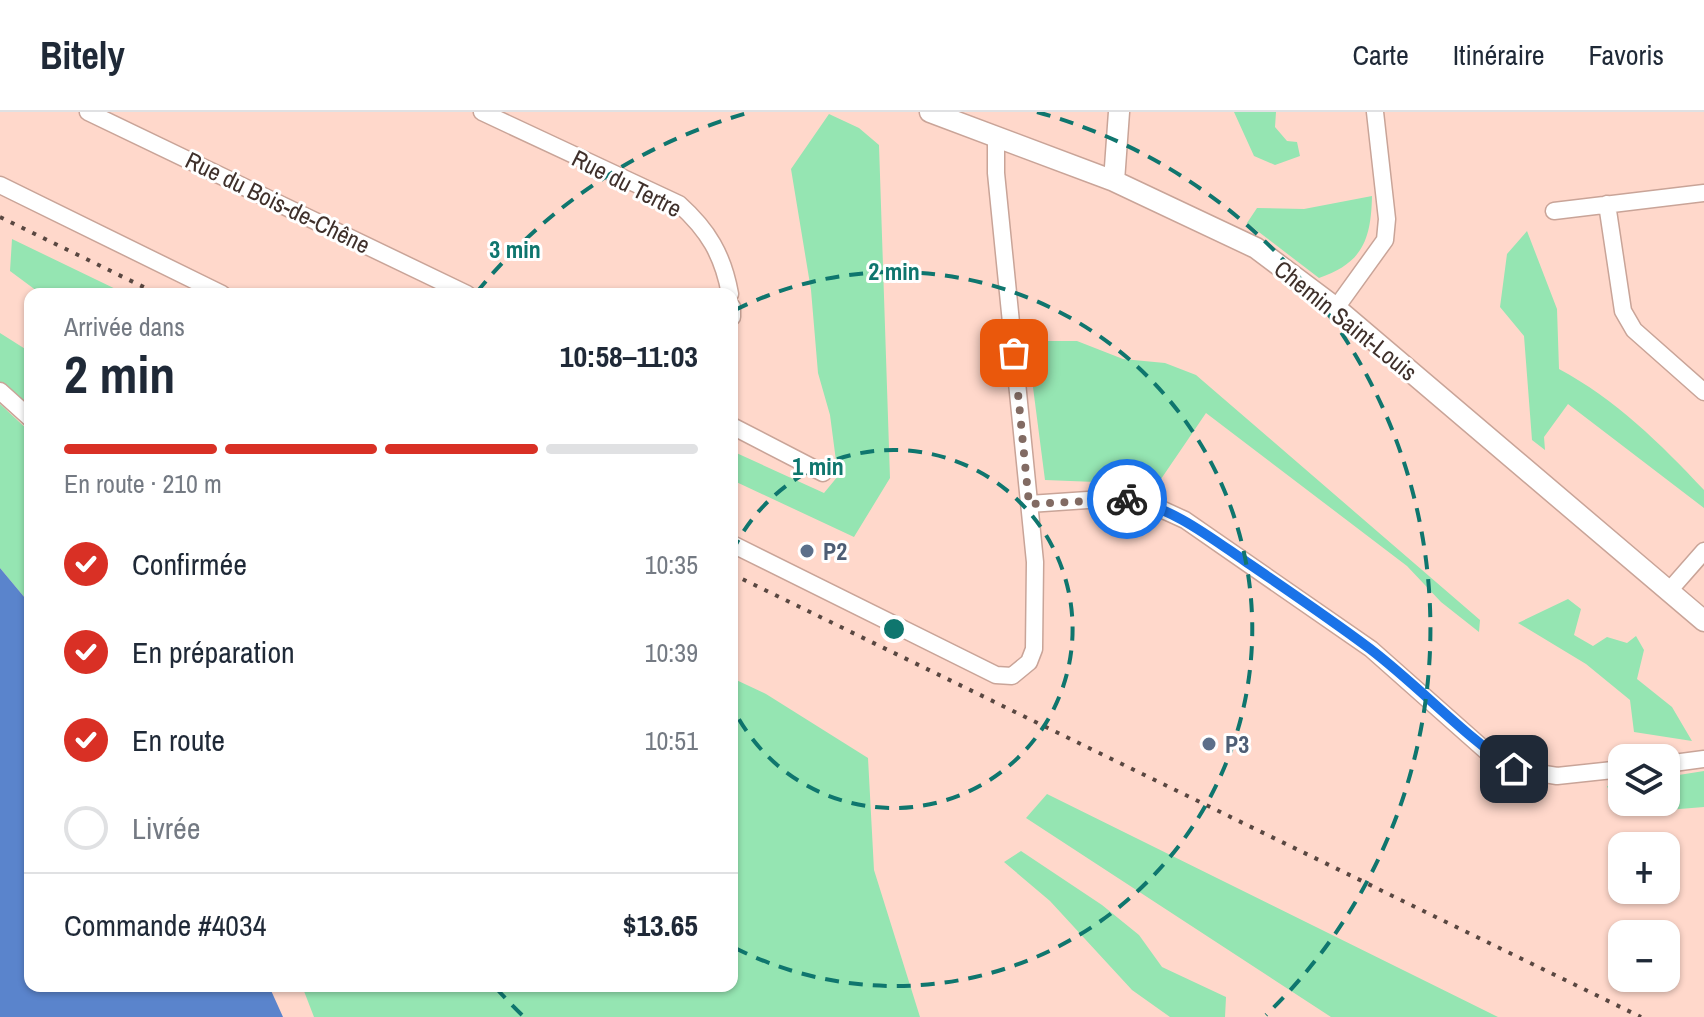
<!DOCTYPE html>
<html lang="fr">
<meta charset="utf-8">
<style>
:root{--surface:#fff;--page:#f2f2f3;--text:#1f2937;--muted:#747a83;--line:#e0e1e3;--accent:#d93025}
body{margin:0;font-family:"Archivo Narrow",sans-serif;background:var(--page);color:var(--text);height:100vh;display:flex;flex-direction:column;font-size:30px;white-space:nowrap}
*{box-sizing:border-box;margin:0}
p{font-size:26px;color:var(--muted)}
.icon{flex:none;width:44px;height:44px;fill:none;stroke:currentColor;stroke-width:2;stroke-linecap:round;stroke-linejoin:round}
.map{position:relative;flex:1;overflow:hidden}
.side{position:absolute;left:24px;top:176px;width:714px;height:704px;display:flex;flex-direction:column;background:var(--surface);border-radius:16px;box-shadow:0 2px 6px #0004}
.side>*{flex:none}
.fabs{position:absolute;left:1608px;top:632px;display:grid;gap:16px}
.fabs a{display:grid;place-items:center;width:72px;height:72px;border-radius:16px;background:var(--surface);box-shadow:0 2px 6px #0004;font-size:40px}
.pin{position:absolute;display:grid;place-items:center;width:68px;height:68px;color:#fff;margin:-34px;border-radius:16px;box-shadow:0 4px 12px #0006}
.courier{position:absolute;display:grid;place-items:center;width:80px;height:80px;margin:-40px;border:6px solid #1a73e8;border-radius:50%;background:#fff;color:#222;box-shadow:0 2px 10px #0007}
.headline em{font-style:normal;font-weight:800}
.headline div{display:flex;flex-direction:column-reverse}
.headline{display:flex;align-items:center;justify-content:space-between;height:136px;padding:0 40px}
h1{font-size:52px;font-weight:800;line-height:60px}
.bar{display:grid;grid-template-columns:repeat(4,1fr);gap:12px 8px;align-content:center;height:96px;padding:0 40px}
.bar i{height:10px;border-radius:6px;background:var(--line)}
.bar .current{background:var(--accent)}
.bar p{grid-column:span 4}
.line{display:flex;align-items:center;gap:20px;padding:0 40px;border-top:2px solid var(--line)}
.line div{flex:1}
ol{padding:0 40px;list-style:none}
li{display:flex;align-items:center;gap:24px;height:88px}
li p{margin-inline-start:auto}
li .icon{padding:8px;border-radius:50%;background:var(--accent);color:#fff;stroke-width:4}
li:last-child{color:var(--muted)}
li i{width:44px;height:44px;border:4px solid var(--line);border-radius:50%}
header{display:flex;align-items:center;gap:48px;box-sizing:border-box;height:112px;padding:0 40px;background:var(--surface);border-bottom:2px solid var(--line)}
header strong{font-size:38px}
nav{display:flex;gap:44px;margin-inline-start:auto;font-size:28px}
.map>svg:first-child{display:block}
.green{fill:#95e5b2}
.water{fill:#5a84cc}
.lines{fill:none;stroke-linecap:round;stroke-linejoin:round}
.minor-casing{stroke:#c9a498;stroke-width:19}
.tertiary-casing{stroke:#c9a498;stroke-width:23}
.minor{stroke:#fff;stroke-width:16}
.tertiary{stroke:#fff;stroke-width:20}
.rail{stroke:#594741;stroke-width:4;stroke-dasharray:4 8;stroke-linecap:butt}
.done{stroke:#826b63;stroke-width:8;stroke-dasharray:0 14.4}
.route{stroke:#1a73e8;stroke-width:10}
.ring{fill:none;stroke:#0f766e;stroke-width:4;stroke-dasharray:14 10}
.service-dot{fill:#5c6f8a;stroke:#fff;stroke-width:3}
.labels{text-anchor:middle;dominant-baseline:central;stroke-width:6;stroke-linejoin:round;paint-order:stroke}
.street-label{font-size:24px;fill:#3f302b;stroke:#fff}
.service-label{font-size:24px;font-weight:bold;fill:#4e5e75;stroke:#fff;text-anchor:start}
.centre{fill:#0f766e;stroke:#fff;stroke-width:4}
.ring-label{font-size:24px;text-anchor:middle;font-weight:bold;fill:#0f766e;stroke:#fff;stroke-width:6;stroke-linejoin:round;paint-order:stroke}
</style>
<header>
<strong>Bitely</strong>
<nav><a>Carte</a><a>Itinéraire</a><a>Favoris</a></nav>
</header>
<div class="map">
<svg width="1704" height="905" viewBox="0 0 1704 905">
<rect width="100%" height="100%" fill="#ffd8cb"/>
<path class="green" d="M1234,0h42l-1,15 12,14 10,1 3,14 -25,9 -21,-9z
M829,2l30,14 20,17 11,333 -36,59 -122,-57v-29l92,42 14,-17 -8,-61 -12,-42 -7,-83 -20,-121z
M1372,84c-1,45 -10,67 -53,82l-72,-55 10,-15 47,1z
M1527,119l30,78 2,60c56,30 102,75 145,121v18l-136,-104 -24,33 1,13 -13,-10 -8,-104 -24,-29 7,-53z
M12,127l114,55h-85l-31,-23z
M0,221l30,19v58l-30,-28z
M1027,229h50l46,18 42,4 31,12 284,245 -1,12 -38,-30 -34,-36 -201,-153 -45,66 -40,4 -76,-3z
M0,292l30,28v172l-30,-36z
M1568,487l13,10 -7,26 19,11 14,-9 20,6 9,-7 8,14 -7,29 35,28 20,34 -58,-9 -4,-32 -44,-36 -68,-41z
M732,566l34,16 102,64 6,112 46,147h-606l-12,-31h430z
M1704,659v36l-86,7 -11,-28 15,-2v18h44v-25z
M1047,682l451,223h-167l-305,-199z
M1021,739l81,54 37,30 23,32 64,30 -1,20h-55l-38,-27 -82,-89 -46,-39z"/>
<path class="water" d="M0,456l30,36v382h239l14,31h-283z"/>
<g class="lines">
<defs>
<path id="minor" d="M88,0l379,182
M482,0l197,92c29,26 44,51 51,90
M0,73l222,109
M1607,92l16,107 11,19 70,62
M1554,99l150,-18
M732,195v10
M1336,196l49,-68 2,-21 -12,-107
M0,279l30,27
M732,314l91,47
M1029,392l88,-6 33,6 35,16 186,129 115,102 28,18 43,7 65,-7
M732,432l264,131 16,1 17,-14 5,-13 1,-87 -39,-389v-34
M1668,480l36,-41
M1666,652l38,-5"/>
<path id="tertiary" d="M930,0l184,69 142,67 80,60 368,313
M1114,69l5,-69"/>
</defs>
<use href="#minor" class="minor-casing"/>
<use href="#tertiary" class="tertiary-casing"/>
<use href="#minor" class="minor"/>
<use href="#tertiary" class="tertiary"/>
<path class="rail" d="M0,105l158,77
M732,462l909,443"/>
</g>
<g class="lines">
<path class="done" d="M1014,241l15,151 98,-5"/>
<path class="route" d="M1127,387c46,9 80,36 118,62 41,28 84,57 124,87 51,39 93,86 145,121"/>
</g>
<g class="ring">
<path d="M732 440A179 179 0 1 1 732 594"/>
<path d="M735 198A357 357 0 1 1 735 836"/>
<path d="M522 903A536 536 0 0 1 496 876M477 180A536 536 0 0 1 751 0M1037 0A536 536 0 0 1 1266 903"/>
</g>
<g class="service-dot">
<circle cx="807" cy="439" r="8"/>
<circle cx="1209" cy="632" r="8"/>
</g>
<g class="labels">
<g class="street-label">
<text transform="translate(627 71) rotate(27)">Rue du Tertre</text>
<text transform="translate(278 90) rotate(26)">Rue du Bois-de-Chêne</text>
<text transform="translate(1346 208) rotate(39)">Chemin Saint-Louis</text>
</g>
<g class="service-label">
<text x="823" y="439">P2</text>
<text x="1225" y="632">P3</text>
</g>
</g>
<circle cx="894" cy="517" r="12" class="centre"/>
<g class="ring-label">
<text x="515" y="146">3 min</text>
<text x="894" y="168">2 min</text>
<text x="818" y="363">1 min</text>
</g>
</svg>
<div class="fabs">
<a><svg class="icon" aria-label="layers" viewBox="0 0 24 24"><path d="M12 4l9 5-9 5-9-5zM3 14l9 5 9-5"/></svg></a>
<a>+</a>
<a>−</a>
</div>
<div class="pin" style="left:1014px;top:241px;background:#ea580c"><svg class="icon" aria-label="bag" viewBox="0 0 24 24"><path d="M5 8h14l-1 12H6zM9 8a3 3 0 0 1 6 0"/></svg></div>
<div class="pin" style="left:1514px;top:657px;background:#1f2937"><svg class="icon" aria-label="home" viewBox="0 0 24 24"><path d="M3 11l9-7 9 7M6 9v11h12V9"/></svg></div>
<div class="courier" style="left:1127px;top:387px"><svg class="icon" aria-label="bike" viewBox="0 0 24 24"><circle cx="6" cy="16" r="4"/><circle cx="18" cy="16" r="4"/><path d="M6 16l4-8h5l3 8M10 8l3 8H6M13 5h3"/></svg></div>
<section class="side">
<div class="headline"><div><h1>2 min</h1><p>Arrivée dans</p></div><em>10:58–11:03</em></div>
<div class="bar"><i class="current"></i><i class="current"></i><i class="current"></i><i></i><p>En route · 210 m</p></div>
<ol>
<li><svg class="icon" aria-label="check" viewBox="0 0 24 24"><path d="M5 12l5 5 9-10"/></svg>Confirmée<p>10:35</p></li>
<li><svg class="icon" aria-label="check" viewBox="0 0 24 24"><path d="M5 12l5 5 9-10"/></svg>En préparation<p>10:39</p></li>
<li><svg class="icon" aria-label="check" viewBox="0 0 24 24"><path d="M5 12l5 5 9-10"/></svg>En route<p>10:51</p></li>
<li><i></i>Livrée</li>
</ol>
<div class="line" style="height:104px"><div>Commande #4034</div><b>$13.65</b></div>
</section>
</div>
